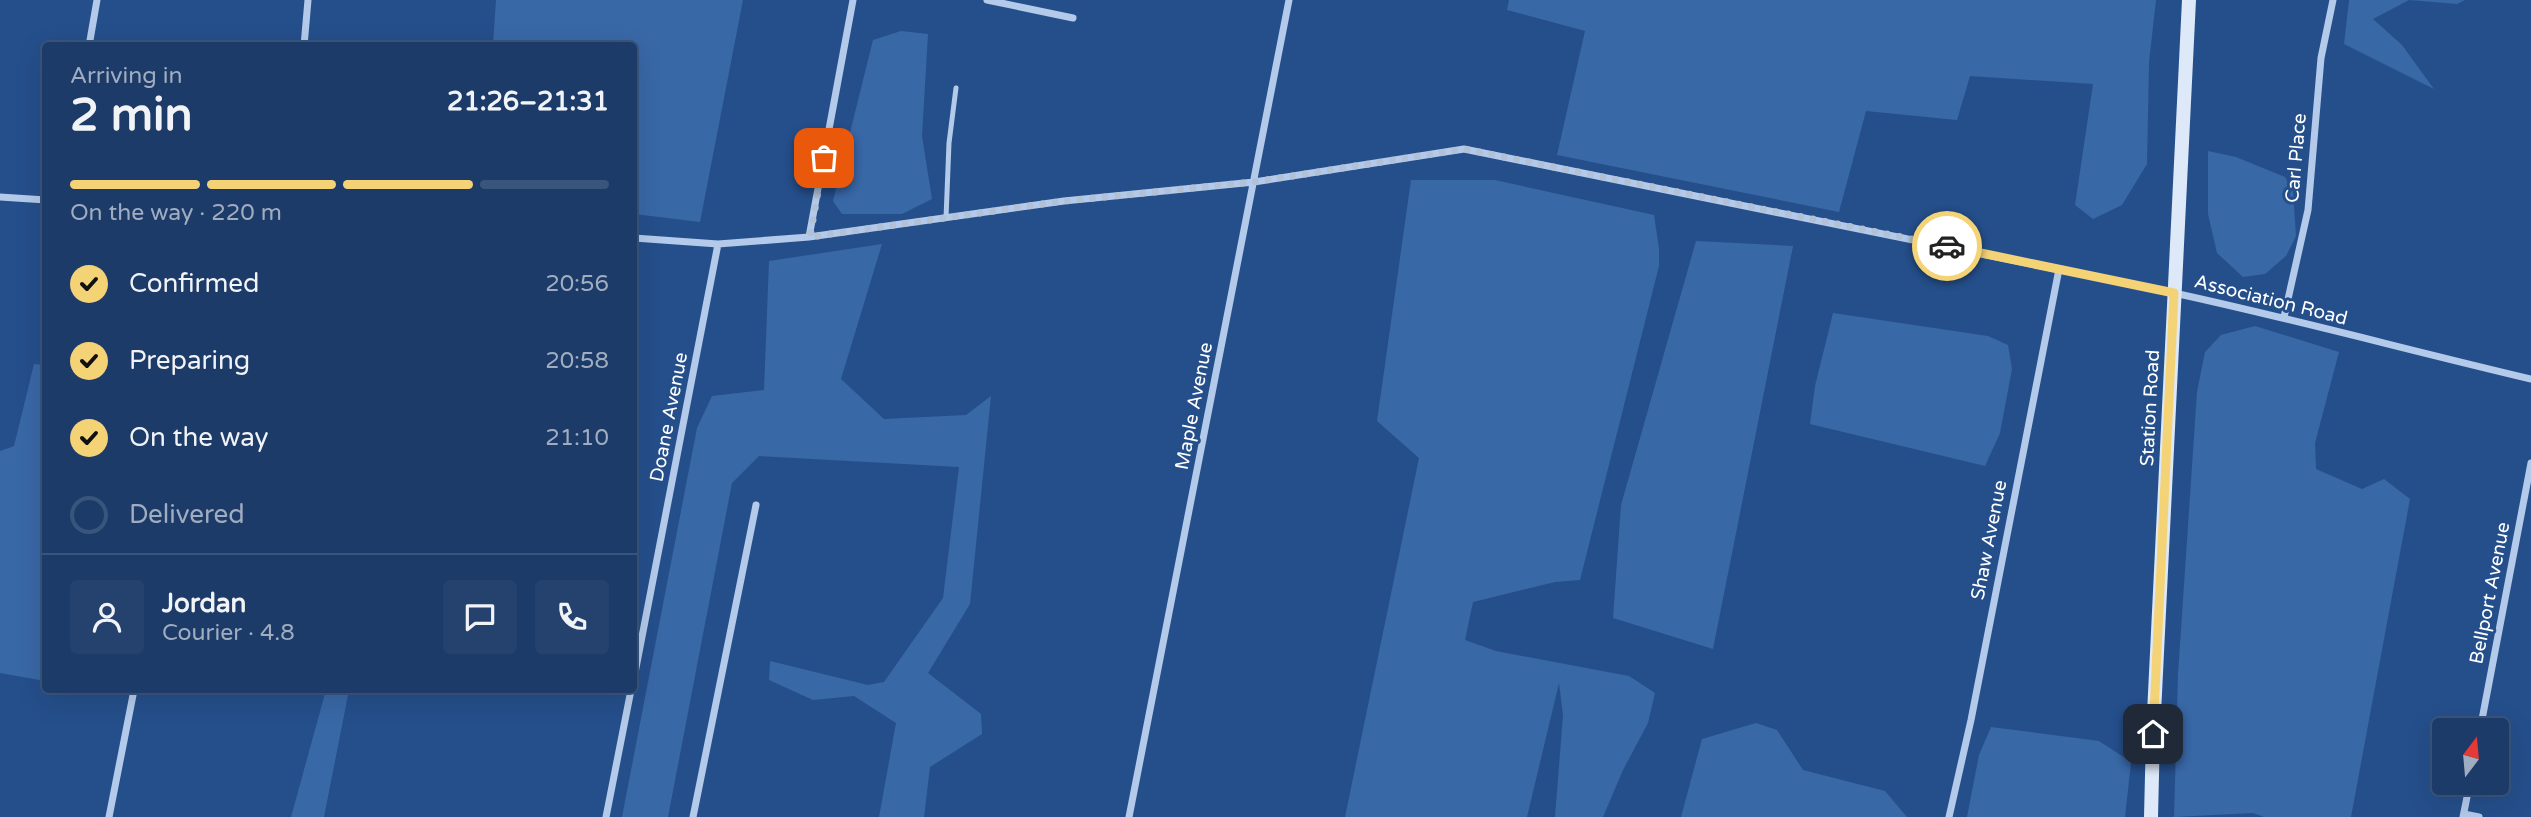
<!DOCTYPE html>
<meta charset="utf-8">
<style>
:root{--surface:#1c3b68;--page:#25426e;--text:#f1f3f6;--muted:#a0adc0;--line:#3a557c;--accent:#f4d377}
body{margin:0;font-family:"Varela Round",sans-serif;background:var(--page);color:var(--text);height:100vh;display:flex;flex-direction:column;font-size:26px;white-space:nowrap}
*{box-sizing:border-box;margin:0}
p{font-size:23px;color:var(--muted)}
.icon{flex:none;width:38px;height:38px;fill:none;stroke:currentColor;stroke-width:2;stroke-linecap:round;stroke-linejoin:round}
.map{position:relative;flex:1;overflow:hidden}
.sheet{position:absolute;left:42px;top:42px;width:595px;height:651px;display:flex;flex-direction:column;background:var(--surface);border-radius:7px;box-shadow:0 7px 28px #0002,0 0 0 2px var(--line)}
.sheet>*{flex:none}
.needle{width:46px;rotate:16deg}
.tools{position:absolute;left:2432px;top:718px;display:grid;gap:14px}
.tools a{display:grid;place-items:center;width:77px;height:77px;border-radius:7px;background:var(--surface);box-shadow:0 7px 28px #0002,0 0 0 2px var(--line);font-size:35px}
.pin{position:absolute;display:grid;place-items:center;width:60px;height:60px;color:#fff;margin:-30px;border-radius:14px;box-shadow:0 4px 10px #0006}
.courier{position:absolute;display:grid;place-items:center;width:70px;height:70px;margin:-35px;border:5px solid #f4d377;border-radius:50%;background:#fff;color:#222;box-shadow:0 2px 9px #0007}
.head em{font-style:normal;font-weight:700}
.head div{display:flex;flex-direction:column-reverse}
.head{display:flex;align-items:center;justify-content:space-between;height:119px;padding:0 28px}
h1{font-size:46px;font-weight:700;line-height:52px}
.bar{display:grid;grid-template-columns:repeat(4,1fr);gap:10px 7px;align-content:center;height:84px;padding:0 28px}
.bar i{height:9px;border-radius:5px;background:var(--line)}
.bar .current{background:var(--accent)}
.bar p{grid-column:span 4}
.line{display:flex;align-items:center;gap:18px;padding:0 28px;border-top:2px solid var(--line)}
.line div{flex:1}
.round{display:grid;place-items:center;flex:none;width:74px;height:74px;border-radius:7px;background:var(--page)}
ol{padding:0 28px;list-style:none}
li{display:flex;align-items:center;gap:21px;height:77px}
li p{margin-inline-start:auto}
li .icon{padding:7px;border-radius:50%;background:var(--accent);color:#111;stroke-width:4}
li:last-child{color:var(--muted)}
li i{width:38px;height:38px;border:4px solid var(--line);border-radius:50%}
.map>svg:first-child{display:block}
.green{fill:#3968a7}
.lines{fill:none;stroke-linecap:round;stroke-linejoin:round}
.service{stroke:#b3caea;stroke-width:5}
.minor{stroke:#b3caea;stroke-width:7}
.secondary{stroke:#dde8f8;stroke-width:14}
.done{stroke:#b3c1d6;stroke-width:7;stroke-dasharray:0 12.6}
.route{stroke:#f4d377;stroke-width:9}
.labels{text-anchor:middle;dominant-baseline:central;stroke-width:6;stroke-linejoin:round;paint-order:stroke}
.street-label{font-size:19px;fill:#fff;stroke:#254f8b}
</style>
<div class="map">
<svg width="2531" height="817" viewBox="0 0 2531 817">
<rect width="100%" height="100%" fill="#254f8b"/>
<path class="green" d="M496,0h247l-43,222 -66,-8v-168l-141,-1z
M1509,0h647l-7,62 -2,102 -25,41 -29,14 -18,-14 18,-121 -123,-8 -13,44 -91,-9 -27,101 -282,-57 28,-124 -78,-21z
M2349,0h116l-8,4 -48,-4 -36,19 29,26 32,44 -90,-45z
M901,31l27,3 -6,102 10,63 -30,15h-60l-9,-13 40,-161z
M2208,151l28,6 49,20 8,14 3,45 -10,20 -21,18 -22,3 -26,-24 -9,-39z
M1411,180h84l159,35 5,34v17l-79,314 -25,2 -82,20 -8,38 31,11 133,25 26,17 -7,30 -25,47 -20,47h-48l8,-102 -4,-32 -32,134h-182l74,-359 -42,-37z
M1696,241l97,5 -80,403 -100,-31 8,-113z
M882,244l-41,135 43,40 82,-4 25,-19 -21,208 -42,69 53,41 1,20 -52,33 -6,50h-45l17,-94 -42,-27 -41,4 -44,-20 1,-19 98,24 16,-3 59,-84 16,-131 -200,-11 -27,27 -64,334h-46l75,-389 15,-32 52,-6 5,-129z
M1833,313l155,23 20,9 4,24 -12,64 -15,33 -175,-42 5,-38z
M2255,326l84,26 -24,91 1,26 46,20 22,-10 26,20 -59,318h-87l-11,-4 -79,4 4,-143 19,-282 8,-40 16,-17z
M34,364l12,1 -1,316 -45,-8v-222l14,-5z
M326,690h23l-25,127h-33z
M1756,723l21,7 26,40 82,21 22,26h-226l21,-78z
M1991,727l108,14 32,21 -6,55h-158l12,-62z"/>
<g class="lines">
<path class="service" d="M946,218l3,-75 7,-55"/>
<path class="minor" d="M987,0l86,18
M89,46l8,-46
M304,46l4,-46
M0,197l46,3
M809,237l44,-237
M634,238l84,6 91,-7 255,-36 190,-19 210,-33 710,144c120,26 238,58 357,86
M2284,317l24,-107 13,-152 12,-58
M634,678l84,-434
M2480,730l51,-267
M2464,814l15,3
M109,817l25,-127
M606,817l25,-127
M693,817l63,-312
M1129,817l160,-817
M1949,817l22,-97 88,-451
M2463,817l7,-35"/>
<path class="secondary" d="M2151,817l2,-83 36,-734"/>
</g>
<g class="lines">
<path class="done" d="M824,158l-14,79 254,-36 190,-19 210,-33 483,97"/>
<path class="route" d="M1947,246l227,47 -21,441"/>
</g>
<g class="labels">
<g class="street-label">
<text transform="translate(2296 158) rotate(-85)">Carl Place</text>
<text transform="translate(2271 300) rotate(14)">Association Road</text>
<text transform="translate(1194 406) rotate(-79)">Maple Avenue</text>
<text transform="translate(2150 408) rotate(-87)">Station Road</text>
<text transform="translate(669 417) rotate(-79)">Doane Avenue</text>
<text transform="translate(1989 540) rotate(-79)">Shaw Avenue</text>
<text transform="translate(2490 593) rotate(-79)">Bellport Avenue</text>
</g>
</g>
</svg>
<div class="tools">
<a><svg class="needle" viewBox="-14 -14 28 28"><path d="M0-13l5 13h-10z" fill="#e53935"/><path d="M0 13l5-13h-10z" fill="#a0adc0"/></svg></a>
</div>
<div class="pin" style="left:824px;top:158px;background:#ea580c"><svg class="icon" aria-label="bag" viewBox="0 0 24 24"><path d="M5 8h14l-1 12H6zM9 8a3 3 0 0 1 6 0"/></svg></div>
<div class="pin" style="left:2153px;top:734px;background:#1f2937"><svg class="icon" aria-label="home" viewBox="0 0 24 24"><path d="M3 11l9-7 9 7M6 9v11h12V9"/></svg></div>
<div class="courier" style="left:1947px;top:246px"><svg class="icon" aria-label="car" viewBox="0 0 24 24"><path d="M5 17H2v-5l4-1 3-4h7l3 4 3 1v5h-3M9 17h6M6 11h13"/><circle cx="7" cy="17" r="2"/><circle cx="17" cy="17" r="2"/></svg></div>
<section class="sheet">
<div class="head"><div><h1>2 min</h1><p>Arriving in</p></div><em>21:26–21:31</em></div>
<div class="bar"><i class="current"></i><i class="current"></i><i class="current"></i><i></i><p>On the way · 220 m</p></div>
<ol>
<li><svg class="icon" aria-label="check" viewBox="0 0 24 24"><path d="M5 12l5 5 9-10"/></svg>Confirmed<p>20:56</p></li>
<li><svg class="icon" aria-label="check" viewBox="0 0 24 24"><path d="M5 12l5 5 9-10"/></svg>Preparing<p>20:58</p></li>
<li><svg class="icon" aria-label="check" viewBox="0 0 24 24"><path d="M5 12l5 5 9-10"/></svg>On the way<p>21:10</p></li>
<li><i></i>Delivered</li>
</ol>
<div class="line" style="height:126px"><a class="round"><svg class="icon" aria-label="person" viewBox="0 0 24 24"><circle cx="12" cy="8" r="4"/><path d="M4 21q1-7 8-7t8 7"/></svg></a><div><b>Jordan</b><p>Courier · 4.8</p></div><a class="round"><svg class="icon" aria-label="chat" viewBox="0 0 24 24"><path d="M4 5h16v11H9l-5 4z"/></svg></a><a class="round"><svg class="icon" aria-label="phone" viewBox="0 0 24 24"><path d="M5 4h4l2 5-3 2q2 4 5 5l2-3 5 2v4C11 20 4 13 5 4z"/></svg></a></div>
</section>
</div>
